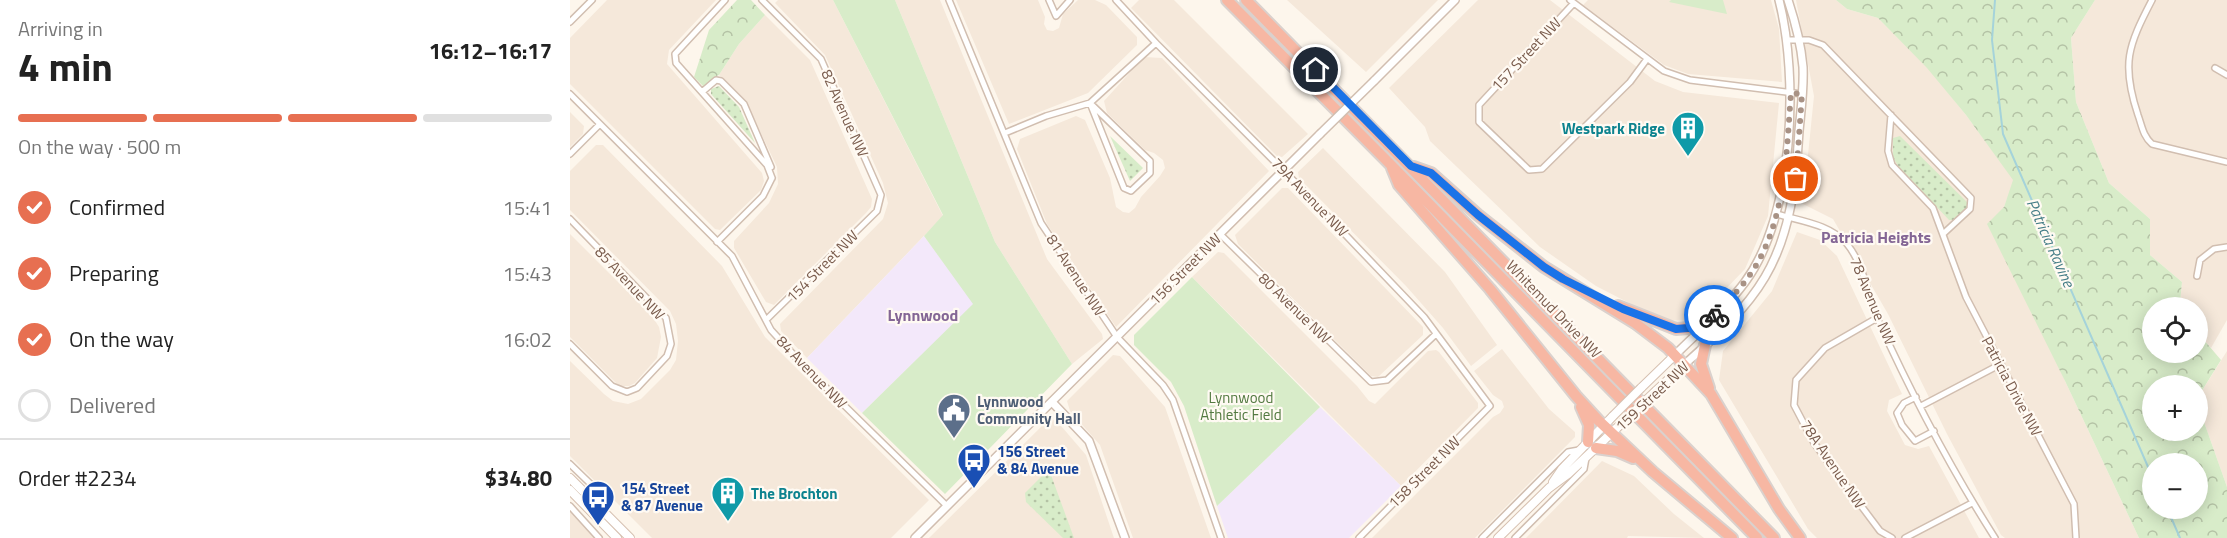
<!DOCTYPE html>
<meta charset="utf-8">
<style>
:root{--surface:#fff;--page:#f2f2f2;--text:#222;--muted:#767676;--line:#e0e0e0;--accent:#e76f51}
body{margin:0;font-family:"Titillium Web",sans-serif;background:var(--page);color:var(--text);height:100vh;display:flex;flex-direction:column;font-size:22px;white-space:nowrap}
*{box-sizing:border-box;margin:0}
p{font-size:20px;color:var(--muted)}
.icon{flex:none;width:33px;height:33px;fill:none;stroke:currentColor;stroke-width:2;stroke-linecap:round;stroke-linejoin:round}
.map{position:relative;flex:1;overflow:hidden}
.panel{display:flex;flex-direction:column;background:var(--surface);width:570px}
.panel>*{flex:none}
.buttons{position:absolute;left:1572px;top:297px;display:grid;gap:12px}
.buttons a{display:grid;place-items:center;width:66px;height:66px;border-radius:50%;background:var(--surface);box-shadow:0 3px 15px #0003;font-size:30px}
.pin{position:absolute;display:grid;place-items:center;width:51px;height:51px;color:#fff;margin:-26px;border:3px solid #fff;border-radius:50%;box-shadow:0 2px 6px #0007}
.courier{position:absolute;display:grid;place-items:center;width:60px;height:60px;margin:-30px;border:4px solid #1a73e8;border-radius:50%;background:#fff;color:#222;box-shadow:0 2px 8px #0007}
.headline em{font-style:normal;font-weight:700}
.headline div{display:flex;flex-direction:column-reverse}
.headline{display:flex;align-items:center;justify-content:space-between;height:102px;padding:0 18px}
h1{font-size:39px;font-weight:700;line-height:45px}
.bar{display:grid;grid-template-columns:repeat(4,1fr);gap:9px 6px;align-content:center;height:72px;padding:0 18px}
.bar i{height:8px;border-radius:4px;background:var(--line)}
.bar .on{background:var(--accent)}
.bar p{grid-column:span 4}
.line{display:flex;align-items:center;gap:15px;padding:0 18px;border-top:2px solid var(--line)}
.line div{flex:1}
ol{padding:0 18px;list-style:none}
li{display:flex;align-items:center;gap:18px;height:66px}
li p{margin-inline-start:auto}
li .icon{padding:6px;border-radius:50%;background:var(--accent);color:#fff;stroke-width:4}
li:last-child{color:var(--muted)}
li i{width:33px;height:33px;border:3px solid var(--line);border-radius:50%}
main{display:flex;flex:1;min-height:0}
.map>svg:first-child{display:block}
.residential{fill:#f5e8da}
.education{fill:#f3e8fa}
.grass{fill:url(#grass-dots)}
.forest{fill:url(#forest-crowns);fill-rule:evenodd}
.park{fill:#d8ecc9}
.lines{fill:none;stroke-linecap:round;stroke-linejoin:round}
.stream{stroke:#a5d3da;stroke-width:2}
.minor-casing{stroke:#d1beb0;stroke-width:8}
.tertiary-casing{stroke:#d1beb0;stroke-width:10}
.secondary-casing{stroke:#d6c0b0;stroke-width:10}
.motorway-casing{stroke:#dad1cd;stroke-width:14}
.minor{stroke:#fff;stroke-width:5}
.tertiary{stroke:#fff;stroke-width:7}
.secondary{stroke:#fff;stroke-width:8}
.motorway{stroke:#f7b7a3;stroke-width:10}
.tertiary-bridge-casing{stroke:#d1beb0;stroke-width:10;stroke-linecap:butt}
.secondary-bridge-casing{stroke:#d6c0b0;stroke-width:10;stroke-linecap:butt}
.tertiary-bridge{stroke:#fff;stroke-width:7}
.secondary-bridge{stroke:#fff;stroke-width:8}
.done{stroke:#a89285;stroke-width:6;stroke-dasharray:0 10.8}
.route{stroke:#1a73e8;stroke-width:8}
.labels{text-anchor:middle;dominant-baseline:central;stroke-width:4.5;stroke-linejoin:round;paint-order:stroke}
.street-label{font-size:15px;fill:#7a5c4d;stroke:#fffaf3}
.culture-label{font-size:15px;font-weight:bold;fill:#0d838f;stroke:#fffaf3;text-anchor:end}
.park-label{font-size:15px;fill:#537a41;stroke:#fffaf3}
.service-label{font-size:15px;font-weight:bold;fill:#4e5e75;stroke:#fffaf3;text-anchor:start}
.transit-label{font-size:15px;font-weight:bold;fill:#164399;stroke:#fffaf3;text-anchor:start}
.neighbourhood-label{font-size:16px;font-weight:bold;fill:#846695;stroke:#fffaf3}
.water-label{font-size:16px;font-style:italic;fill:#437c86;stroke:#fffaf3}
</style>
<main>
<section class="panel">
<div class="headline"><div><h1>4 min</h1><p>Arriving in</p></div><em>16:12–16:17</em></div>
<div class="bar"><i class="on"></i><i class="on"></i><i class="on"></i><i></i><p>On the way · 500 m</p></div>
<ol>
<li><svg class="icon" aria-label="check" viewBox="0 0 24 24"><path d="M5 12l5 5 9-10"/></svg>Confirmed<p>15:41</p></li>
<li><svg class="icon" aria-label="check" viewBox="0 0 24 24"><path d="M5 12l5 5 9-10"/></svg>Preparing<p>15:43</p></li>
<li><svg class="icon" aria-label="check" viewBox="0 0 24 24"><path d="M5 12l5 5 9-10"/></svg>On the way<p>16:02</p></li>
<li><i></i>Delivered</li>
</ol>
<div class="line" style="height:78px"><div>Order #2234</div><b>$34.80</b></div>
</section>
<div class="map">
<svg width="1657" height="538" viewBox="0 0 1657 538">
<defs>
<pattern id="grass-dots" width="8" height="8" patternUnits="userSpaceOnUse" patternTransform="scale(1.5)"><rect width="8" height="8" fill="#d8ecc9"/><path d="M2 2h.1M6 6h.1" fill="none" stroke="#b4c2a5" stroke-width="1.8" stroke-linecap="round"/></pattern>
<pattern id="forest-crowns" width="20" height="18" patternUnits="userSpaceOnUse" patternTransform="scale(1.5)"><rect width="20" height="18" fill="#d8ecc9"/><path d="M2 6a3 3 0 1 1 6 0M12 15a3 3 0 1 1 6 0" fill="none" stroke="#b4c2a5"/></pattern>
</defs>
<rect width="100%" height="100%" fill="#fdf6ec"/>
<path class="residential" d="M37,0h109l-47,50 -2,14 95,109 2,8 -3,9 -41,40 -5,-1 -145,-145v-46z
M208,0h55l110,216 -136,142 -26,-27 -1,-7 103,-105 5,-16 -5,-20 -58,-128 -50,-52z
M325,0h45l107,259 55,75 1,5 -31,25 -77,-122z
M386,0h82l7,17 -1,7 3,6 6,1 6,-3 4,-14 15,-14h17l11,5 31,32v8l-49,48 -79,31z
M569,0h35l134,134 -26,23 -5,-1 -146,-148z
M717,0h151l-72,72z
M908,0h72l105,81 28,11 96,11 -11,113 -23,53 -50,52 -33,-1 -66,-34 -56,-39 -110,-106 -5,-14 -36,-39z
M1018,0h183l8,29 3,53 -94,-8 -24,-9 -81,-60z
M1226,0h40l11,9 31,9 50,50 38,47 48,65 -10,27 61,174 74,157h-134l-4,-3 -54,-101 -59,-120 -55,-95 -30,-15 11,-108z
M1525,0h132v320l-16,28 -13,-15v-25l-15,-1 -3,-4 2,-21 -32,-27v-36l-41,-36 -33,-81 -5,-64z
M195,15l45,45 62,139 -1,8 -5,6 -92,92 -8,-3 -32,-54v-7l35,-38 9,-19 -1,-17 -31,-65 -27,-27 20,-31z
M574,57l18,1 107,113 -153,156 -69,-103 -30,-75 3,-10 56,-23 9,4 25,58 6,29 7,5 6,1 6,-5 6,-11 19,-21 5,-8 -2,-8 -9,-7 -9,-3 -38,-37 -3,-12z
M0,112l14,14 -1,8 -13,13z
M26,145h7l119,121 43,71 164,163 -38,38h-239l-82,-82v-95l34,33 9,7 15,3 13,-5 29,-29 6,-10 2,-19 -2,-17 -6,-13 -100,-101v-39z
M753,148l122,124 52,73 -26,21 -28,-38 -37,-42 -107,-108 -1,-6z
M712,188h6l135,139v8l-45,42 -7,-1 -133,-132 -3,-9z
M1227,232l23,8 17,16 65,138 -13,6 -2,11 18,34 13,4 11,-3 50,92h-162l-9,-9 -89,-149 4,-29 49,-60z
M0,234l82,82 7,11 2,10 -4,21 -22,25 -6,3h-10l-49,-49z
M648,252l6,1 133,133 12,15 6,3 53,-53 8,-1 3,2 39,51v5l-77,78 -209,-209z
M932,349l47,60 26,23v5l-100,101h-103l121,-121 7,-4 4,-6 -2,-6 -9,-6 -19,-24z
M1657,351v136l-29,-82v-8z
M543,355l7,1 45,51 46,131h-78l-33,-93 -30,-34 -3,-10z
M478,420h8l30,35 28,83h-185z
M1032,461l32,15 40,38 30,24 -76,-2 -1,2h-101z
M0,511l27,27h-27z"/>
<path class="education" d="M354,236l50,68 -112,109 -55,-55z
M750,407l81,79 -52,52h-121l-11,-32z"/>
<path class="grass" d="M149,86l20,21 16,36 -44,-49v-5z
M540,136l33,32 -13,13z
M1330,136l68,67 -1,6 -13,11h-5l-51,-54 -5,-9v-19z
M473,475h8l23,63h-11l-37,-36 -1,-9z"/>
<path class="forest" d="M167,0h14l14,15 -26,29 -20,31 -5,2 -10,10 -10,-10 15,-47z
M1266,0h259l-24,38 5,64 33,81 41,36v36l32,27 -2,21 3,4 -31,1v44h46v-19l23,27 -23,37v-11h-46v44h46v-25l29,82v51h-88l-74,-157 -78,-157 17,-17 9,-27 -47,-65 -39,-47 -49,-50 -31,-9zM1582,464h46v44h-46z"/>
<path class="park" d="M263,0h62l100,242 77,122 -127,130 -83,-81 111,-109 -49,-68 19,-21z
M1101,0h52l4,14 -58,-12z
M622,277l128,130 -103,99 -33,-100 -13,-24 -37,-37v-10z"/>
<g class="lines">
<path class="stream" d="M1425,0l-3,40 11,94 149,342
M1597,508l13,30"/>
<defs>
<path id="minor" d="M155,0l-50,54 1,9 91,102 5,13
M192,0l59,59 60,136 -4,16 -111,109
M379,0l92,223 76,114 46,48 10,15 48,138
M479,0l7,16 14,-16
M546,0l40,43 140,140 128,134 66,89 -131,132
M1000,0l94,71 26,9 112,14
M1582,0c-24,46 -31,64 -14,115 4,11 5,21 14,29l75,18
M1004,3l-95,102v17l50,48 13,-1 88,-87 17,-23
M0,22l22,-22
M1218,40h21l14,5 148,153 -1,11 -27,25
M1645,68l12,7
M132,92l14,-12 5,1 23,23 27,63
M0,94l162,162 39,74 32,35 144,141
M520,103l60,58v12l-19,18 -7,-3z
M1321,115l-3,36 4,14 41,43 33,89 108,207 2,34
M435,133l41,-17 44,-13 66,-60
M0,154l30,-30
M1207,214c23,7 53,10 70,30 18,22 20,51 31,76 34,75 73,149 117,218
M0,219l96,99 5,26 -4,12 -30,32 -10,4 -15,-6 -42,-42
M650,234l151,148 16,-2 49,-46
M147,242l46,-46 9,-18
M1627,276l3,-16 14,-11 13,-2
M1307,318l-52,30 -29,32 -2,25 20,38 66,88 12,7
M1346,397l-12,6 -7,10 5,12 13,16 19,-10
M1351,406l80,-42
M0,464l31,30 -8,8
M0,506l29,32
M912,538l86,-86 11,-2
M945,538l69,-69 2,-11
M1335,538l67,-35"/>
<path id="tertiary" d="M804,81l81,-81
M1105,355c23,-23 51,-47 70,-73 49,-66 54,-204 34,-282
M1115,364c29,-26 60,-53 80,-87 26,-44 31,-96 34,-146 2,-21 5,-43 4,-64 -2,-23 -8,-46 -15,-67
M482,402l37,39 36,97
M345,538l405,-404"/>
<path id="secondary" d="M1071,388l34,-33
M1086,391l29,-27
M0,478l60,60
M983,482l9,-13 51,-53
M0,490l47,48
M928,538l51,-50 19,-14 53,-50"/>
<path id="motorway" d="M657,0l164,165 366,373
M676,0l528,538
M844,167l17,6 47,42 66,52 91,56 33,25 43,46 68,115 21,29
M822,168l7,17 91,104 86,107 22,24 55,52 79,66
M1048,306l58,23 12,-1 20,-7
M1135,345l-4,19 8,24
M1011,407l8,18 -1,17
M1026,448l21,3 16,7"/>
</defs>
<use href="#minor" class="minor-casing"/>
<use href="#tertiary" class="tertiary-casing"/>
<use href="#secondary" class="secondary-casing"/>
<use href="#motorway" class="motorway-casing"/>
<use href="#minor" class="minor"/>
<use href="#tertiary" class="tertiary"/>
<use href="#secondary" class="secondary"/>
<use href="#motorway" class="motorway"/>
<defs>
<path id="tertiary-bridge" d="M750,134l54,-53"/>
<path id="secondary-bridge" d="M1043,416l28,-28
M1051,424l35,-33"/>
</defs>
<use href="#tertiary-bridge" class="tertiary-bridge-casing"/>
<use href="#secondary-bridge" class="secondary-bridge-casing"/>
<use href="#tertiary-bridge" class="tertiary-bridge"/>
<use href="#secondary-bridge" class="secondary-bridge"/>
</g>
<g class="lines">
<path class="done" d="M1144,315c10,-10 20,-20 29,-31 43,-52 43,-128 48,-191l11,1 -6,85"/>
<path class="route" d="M746,70l95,96 20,7 47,42 66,52 19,12 60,30 53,20 12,-1 20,-7 6,-6"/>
</g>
<defs>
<symbol id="building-pin" viewBox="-11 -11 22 30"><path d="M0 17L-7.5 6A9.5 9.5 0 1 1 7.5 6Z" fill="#0f9aa8" stroke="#fffaf3"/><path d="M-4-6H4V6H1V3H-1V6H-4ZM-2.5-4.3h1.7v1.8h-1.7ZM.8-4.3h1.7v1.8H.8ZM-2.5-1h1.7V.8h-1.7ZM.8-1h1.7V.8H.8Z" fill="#fff"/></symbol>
<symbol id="civic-pin" viewBox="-11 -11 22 30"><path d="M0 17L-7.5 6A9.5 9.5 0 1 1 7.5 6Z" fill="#5c6f8a" stroke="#fffaf3"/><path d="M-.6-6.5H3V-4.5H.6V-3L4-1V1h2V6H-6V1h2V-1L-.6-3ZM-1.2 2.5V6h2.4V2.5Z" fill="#fff"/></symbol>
<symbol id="bus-pin" viewBox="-11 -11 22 30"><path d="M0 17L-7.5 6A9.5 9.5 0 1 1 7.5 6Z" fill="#1a4fb4" stroke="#fffaf3"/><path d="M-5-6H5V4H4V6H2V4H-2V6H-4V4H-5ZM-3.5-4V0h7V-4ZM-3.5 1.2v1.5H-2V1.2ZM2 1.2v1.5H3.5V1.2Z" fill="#fff"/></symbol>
</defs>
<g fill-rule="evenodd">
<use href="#building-pin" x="1099" y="109" width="38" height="52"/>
<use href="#civic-pin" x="365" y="391" width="38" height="52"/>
<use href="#bus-pin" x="385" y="441" width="38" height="52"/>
<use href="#building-pin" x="139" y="474" width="38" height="52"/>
<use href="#bus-pin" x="9" y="478" width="38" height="52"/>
</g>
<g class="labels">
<g class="street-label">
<text transform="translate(956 54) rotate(-47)">157 Street NW</text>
<text transform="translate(275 113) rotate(66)">82 Avenue NW</text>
<text transform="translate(740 197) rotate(46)">79A Avenue NW</text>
<text transform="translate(252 266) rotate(-45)">154 Street NW</text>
<text transform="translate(615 269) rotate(-45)">156 Street NW</text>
<text transform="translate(506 275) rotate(57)">81 Avenue NW</text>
<text transform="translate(60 283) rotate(47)">85 Avenue NW</text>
<text transform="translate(1303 301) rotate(67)">78 Avenue NW</text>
<text transform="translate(725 308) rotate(44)">80 Avenue NW</text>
<text transform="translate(984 309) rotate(46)">Whitemud Drive NW</text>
<text transform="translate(242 372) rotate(46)">84 Avenue NW</text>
<text transform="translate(1442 386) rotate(62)">Patricia Drive NW</text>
<text transform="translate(1082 396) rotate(-43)">159 Street NW</text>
<text transform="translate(1263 464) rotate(56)">78A Avenue NW</text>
<text transform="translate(854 472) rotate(-45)">158 Street NW</text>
</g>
<g class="culture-label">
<text x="1095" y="128">Westpark Ridge</text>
<text x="181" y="493" text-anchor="start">The Brochton</text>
</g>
<g class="park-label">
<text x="671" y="397">Lynnwood<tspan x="671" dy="17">Athletic Field</tspan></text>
</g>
<g class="service-label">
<text x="407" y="401">Lynnwood<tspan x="407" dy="17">Community Hall</tspan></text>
</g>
<g class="transit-label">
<text x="427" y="451">156 Street<tspan x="427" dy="17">&amp; 84 Avenue</tspan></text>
<text x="51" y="488">154 Street<tspan x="51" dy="17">&amp; 87 Avenue</tspan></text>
</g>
<g class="neighbourhood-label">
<text x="1306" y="237">Patricia Heights</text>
<text x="353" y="315">Lynnwood</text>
</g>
<g class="water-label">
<text transform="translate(1481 243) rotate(66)">Patricia Ravine</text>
</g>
</g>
</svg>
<div class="buttons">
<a><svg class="icon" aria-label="locate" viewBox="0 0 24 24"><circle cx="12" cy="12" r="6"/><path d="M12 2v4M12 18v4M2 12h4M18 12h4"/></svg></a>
<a>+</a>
<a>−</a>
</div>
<div class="pin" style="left:1226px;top:179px;background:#ea580c"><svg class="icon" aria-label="bag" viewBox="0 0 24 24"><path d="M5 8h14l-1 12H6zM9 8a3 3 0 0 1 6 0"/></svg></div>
<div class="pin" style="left:746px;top:70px;background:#1f2937"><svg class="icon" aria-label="home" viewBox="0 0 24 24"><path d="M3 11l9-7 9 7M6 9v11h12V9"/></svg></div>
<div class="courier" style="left:1144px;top:315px"><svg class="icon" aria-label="bike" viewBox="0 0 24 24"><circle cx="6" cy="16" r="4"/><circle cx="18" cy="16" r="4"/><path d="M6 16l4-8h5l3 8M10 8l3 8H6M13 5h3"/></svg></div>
</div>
</main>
